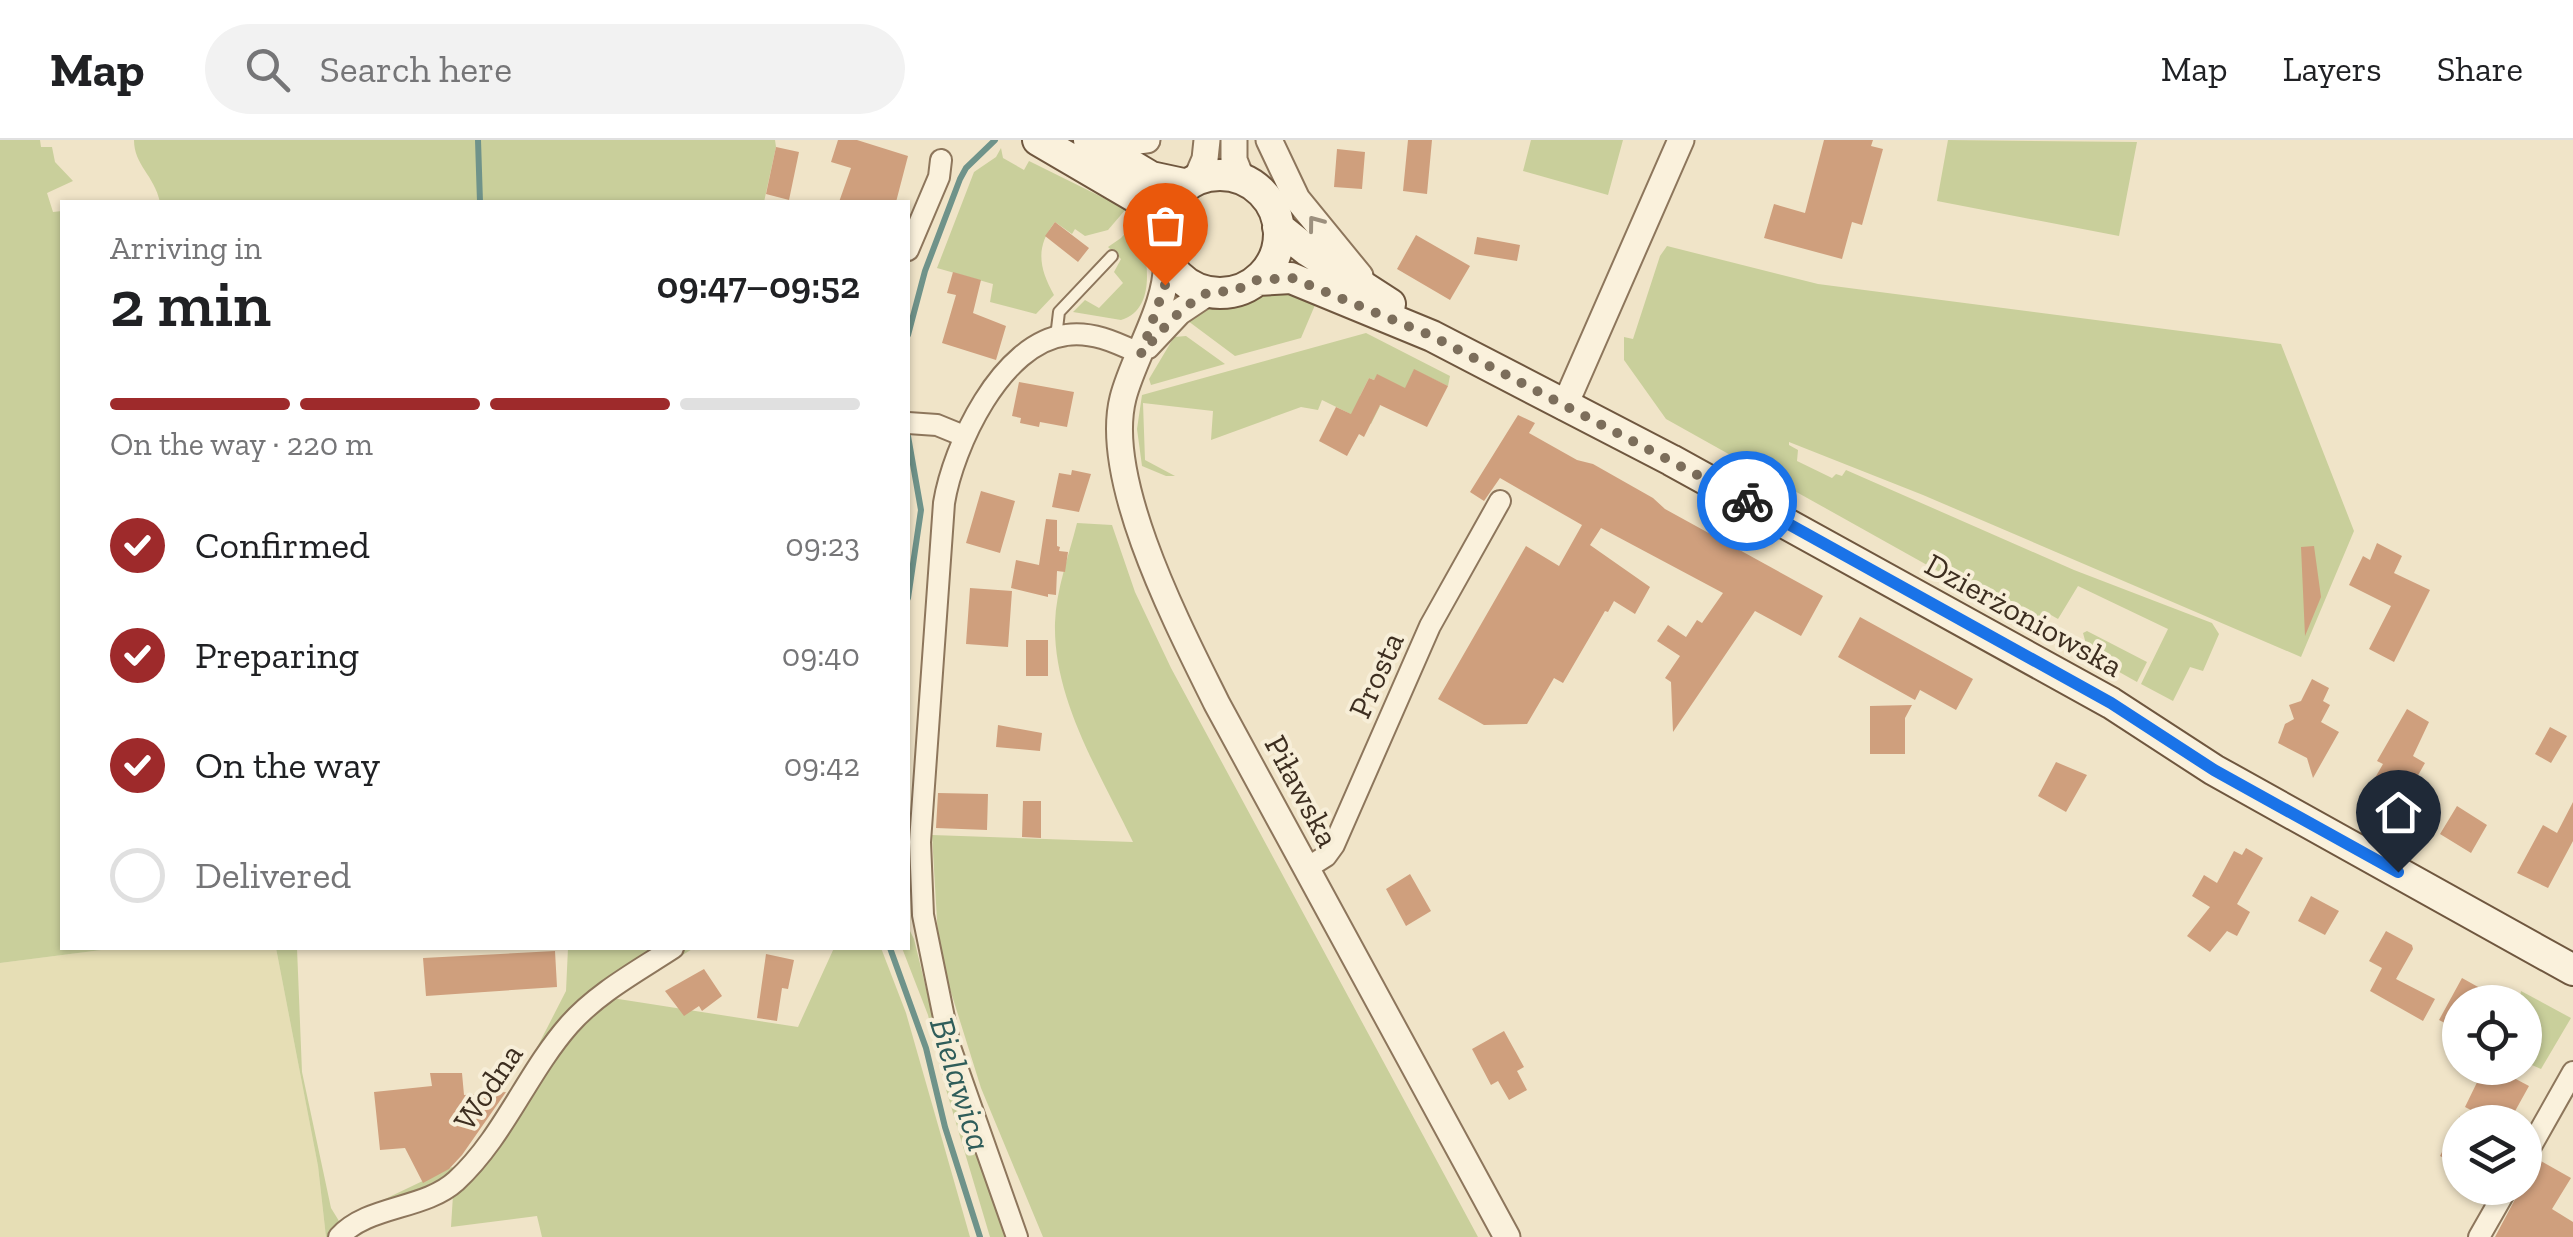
<!DOCTYPE html>
<meta charset="utf-8">
<style>
:root{--surface:#fff;--page:#f2f2f2;--text:#202124;--muted:#757577;--line:#e0e0e0;--accent:#9e2a2b}
body{margin:0;font-family:"Zilla Slab",serif;background:var(--page);color:var(--text);height:100vh;display:flex;flex-direction:column;font-size:38px;white-space:nowrap}
*{box-sizing:border-box;margin:0}
p{font-size:32px;color:var(--muted)}
.icon{flex:none;width:55px;height:55px;fill:none;stroke:currentColor;stroke-width:2;stroke-linecap:round;stroke-linejoin:round}
.map{position:relative;flex:1;overflow:hidden}
.sheet{position:absolute;left:60px;top:60px;width:850px;height:750px;display:flex;flex-direction:column;background:var(--surface);border-radius:0px;box-shadow:0 2px 8px #0004}
.sheet>*{flex:none}
.buttons{position:absolute;left:2442px;top:845px;display:grid;gap:20px}
.buttons a{display:grid;place-items:center;width:100px;height:100px;border-radius:50%;background:var(--surface);box-shadow:0 2px 8px #0004;font-size:50px}
.pin{position:absolute;display:grid;place-items:center;width:85px;height:85px;color:#fff;margin:-102px -42px;border-radius:50% 50% 50% 0;rotate:-45deg;box-shadow:0 0 10px #0007}
.pin .icon{rotate:45deg}
.courier{position:absolute;display:grid;place-items:center;width:100px;height:100px;margin:-50px;border:8px solid #1a73e8;border-radius:50%;background:#fff;color:#222;box-shadow:0 2px 12px #0007}
.headline em{font-style:normal;font-weight:600}
.headline div{display:flex;flex-direction:column-reverse}
.headline{display:flex;align-items:center;justify-content:space-between;height:170px;padding:0 50px}
h1{font-size:65px;font-weight:600;line-height:75px}
.bar{display:grid;grid-template-columns:repeat(4,1fr);gap:15px 10px;align-content:center;height:120px;padding:0 50px}
.bar i{height:12px;border-radius:8px;background:var(--line)}
.bar .active{background:var(--accent)}
.bar p{grid-column:span 4}
ol{padding:0 50px;list-style:none}
li{display:flex;align-items:center;gap:30px;height:110px}
li p{margin-inline-start:auto}
li .icon{padding:10px;border-radius:50%;background:var(--accent);color:#fff;stroke-width:4}
li:last-child{color:var(--muted)}
li i{width:55px;height:55px;border:5px solid var(--line);border-radius:50%}
header{display:flex;align-items:center;gap:60px;box-sizing:border-box;height:140px;padding:0 50px;background:var(--surface);border-bottom:2px solid var(--line)}
header strong{font-size:48px}
nav{display:flex;gap:55px;margin-inline-start:auto;font-size:35px}
.search{width:700px;height:90px;background:var(--page);display:flex;align-items:center;gap:25px;box-sizing:border-box;padding:0 35px;border-radius:55px;color:var(--muted);font-size:38px}
.map>svg:first-child{display:block}
.farmland{fill:#e6deb5}
.green{fill:#c9cf9b}
.lines{fill:none;stroke-linecap:round;stroke-linejoin:round}
.stream{stroke:#6f938a;stroke-width:6}
.building{fill:#cf9f7d}
.service-casing{stroke:#8d765c;stroke-width:14}
.minor-casing{stroke:#8d765c;stroke-width:24}
.tertiary-casing{stroke:#8d765c;stroke-width:29}
.secondary-casing{stroke:#6f573f;stroke-width:34}
.service{stroke:#faf1dc;stroke-width:10}
.minor{stroke:#faf1dc;stroke-width:20}
.tertiary{stroke:#faf1dc;stroke-width:25}
.secondary{stroke:#faf1dc;stroke-width:30}
.oneway{stroke:#9c907e}
.done{stroke:#7c6e5b;stroke-width:10;stroke-dasharray:0 18}
.route{stroke:#1a73e8;stroke-width:12}
.labels{text-anchor:middle;dominant-baseline:central;stroke-width:8;stroke-linejoin:round;paint-order:stroke}
.street-label{font-size:32px;fill:#3d2e20;stroke:#f7eed8}
.water-label{font-size:35px;font-style:italic;fill:#2f5d5a;stroke:#f7eed8}
</style>
<header>
<strong>Map</strong>
<div class="search"><svg class="icon" aria-label="search" viewBox="0 0 24 24"><circle cx="10" cy="10" r="6"/><path d="M15 15l6 6"/></svg>Search here</div>
<nav><a>Map</a><a>Layers</a><a>Share</a></nav>
</header>
<div class="map">
<svg width="2573" height="1097" viewBox="0 0 2573 1097">
<rect width="100%" height="100%" fill="#f0e4c8"/>
<path class="farmland" d="M117,808h159l42,218 8,71h-326v-274z"/>
<path class="green" d="M0,0h40l1,7h11l3,15 18,19 -26,12 6,19 9,-1v737h55l-117,15z
M134,0h641l1,7 -12,55h-604c-6,-27 -26,-37 -26,-62z
M1531,0h92l-15,55 -85,-24z
M1948,0l189,2 -18,94 -182,-35z
M1001,8l2,10 21,12 5,-9 97,48 -18,21 -23,6 -10,-7 -3,5 -17,-12c-20,25 -16,46 -1,73l-18,19 -46,-12 3,-18 -56,-16 37,-96 22,-15z
M1137,80c8,28 24,88 -16,100l-48,-8 12,-12 14,8 24,-25 -9,-11 7,-13 -13,-12 13,-9z
M1667,106l151,38 463,60 73,187 -53,126 -378,-162 -134,-53v3l9,5 -1,11 35,17 4,-4 6,2 4,-6 228,100 138,53 7,11 -16,37 -13,-4 -17,34 -32,-17 27,-55 -90,-43 -20,33 -7,-4 -22,7 -363,-203 -42,-59v-23l9,2 27,-83z
M1269,150l49,8 -17,40 -66,18 -51,-38 18,-10 33,-5z
M1366,193l84,43 -2,10 -34,-16 -11,24 -26,-19 -3,5 -5,-2 -9,18 20,10 -9,18 -49,-24 -4,10 -17,-3 -90,33 2,-29 -70,-8 2,57 30,16h-9l-24,-10 -5,-37 5,-34z
M1186,196l39,28 -74,21 -2,-6 25,-42z
M1077,383l35,2 23,67 36,76 307,569h-435l-62,-149 -42,-134 -7,-119 201,7c-32,-67 -80,-142 -78,-219 1,-33 14,-68 22,-100z
M2087,491l60,31 -10,20 -48,-27 -6,-22z
M908,787l6,12 28,115 65,183h-17l-45,-151 -17,-71 -26,-67h6z
M276,808h21l5,124 29,136 8,13 113,-54 3,3 -121,67h-8l-8,-71z
M568,808h94l-73,51 -121,158 -2,-3 15,-16 42,-63 43,-84z
M683,808h11l-82,50 186,29 36,-79h47l25,65 64,224h-428l-5,-21 -86,11 2,-32 24,-24 90,-136 27,-26z
M2521,851l50,27 -30,51 -16,-7v-60h-6z"/>
<g class="lines">
<path class="stream" d="M478,0l2,62
M908,195l17,-64 35,-92 6,-11 29,-28
M908,296l13,74 -13,88
M890,808l36,100 19,79 35,110"/>
</g>
<path class="building" d="M838,0h19l51,16 -12,46h-57l12,-34 -20,-6z
M1408,0h24l-5,54 -24,-3z
M1824,0h49l-2,6 12,3 -21,76 -10,-3 -10,37 -78,-21 10,-34 31,9z
M776,7l23,5 -10,48 -23,-6z
M1337,9l28,3 -3,37 -28,-2z
M1055,82l34,26 -11,14 -33,-26z
M1416,95l54,31 -20,34 -53,-31z
M1477,97l43,8 -3,16 -43,-7z
M953,132l28,8 -8,33 33,13 -10,34 -54,-17 14,-48 -9,-2z
M1414,229l34,17 -21,41 -47,-22 -16,32 -5,-3 -12,22 -28,-15 17,-34 15,7 18,-36 5,2 3,-6 28,14z
M1019,242l55,10 -7,35 -27,-5 -1,5 -19,-4 1,-5 -9,-2z
M1518,275l17,8 -6,10 48,27 16,4 60,34 12,11 158,87 -22,40 -46,-25 -82,121 -2,-50 -6,-4 15,-22 -23,-15 11,-16 18,12 11,-17 5,3 21,-30 -122,-65 -11,17 60,42 -15,27 -21,-13 -6,11 -3,-1 -42,72 -9,-5 -27,46 -43,1 -46,-26 88,-153 33,20 23,-41 -82,-47 -16,23 -14,-9z
M1072,330l19,4 -12,38 -27,-5 7,-34 12,2z
M981,351l34,10 -15,52 -34,-10z
M1046,379l11,1v26l3,1 -1,4 9,1 -3,20 -8,-1 -1,24 -8,-1v3l-37,-9 5,-28 23,5z
M2377,403l25,13 -8,17 36,17 -36,72 -25,-13 22,-43 -42,-21 14,-29 7,4z
M2314,406l7,51 -16,39 -4,-89z
M970,448l42,3 -4,56 -42,-3z
M1860,477l113,62 -17,31 -36,-20 -5,10 -77,-43z
M1026,500h22v36h-22z
M2312,539l17,9 -6,13 7,4 -9,17 18,10 -26,46 -6,-20 -29,-15 7,-19 9,-5 -5,-14 12,-4z
M1912,565l-7,13v36h-35v-48z
M2407,569l22,13 -16,34 12,7 -33,58 -12,-24 -12,-7 15,-26 -6,-3z
M998,585l44,8 -2,18 -44,-4z
M2550,587l17,9 -16,27 -16,-9z
M2056,622l31,13 -21,37 -28,-16z
M938,653l50,1 -1,36 -51,-2z
M1023,661h18v37l-19,-1z
M2573,662v39l-25,47 -31,-15 26,-48 14,8z
M2457,666l30,19 -16,28 -31,-19z
M2246,708l17,10 -26,46 13,8 -13,24 -10,-5 -17,21 -23,-16 23,-29 -18,-11 12,-21 13,8 17,-32 8,4z
M1410,734l21,37 -25,15 -20,-37z
M2311,756l28,15 -14,24 -27,-14z
M2386,791l26,14 1,4 -17,30 39,20 -12,22 -53,-30 12,-23 -13,-7z
M555,811l2,36 -131,9 -3,-38z
M766,814l28,6 -6,29 -6,-1 -5,33 -20,-3z
M704,829l18,27 -20,15 -3,-5 -15,10 -19,-25z
M2462,838l43,24h-45v29l-21,-11z
M1504,891l20,36 -7,4 10,19 -18,10 -11,-19 -7,4 -19,-36z
M2484,928h11l34,18 -20,36h-15l-29,-15z
M430,933h32l2,22 42,-3 -44,63 -13,14 -26,14 -18,-35 -25,2 -6,-58 58,-6z
M2460,976v50l-20,-10z
M2539,1020l32,18 -19,31 21,13v15h-78l26,-49h4l6,-19z"/>
<g class="lines">
<defs>
<path id="service" d="M1056,197l3,-25 53,-56"/>
<path id="minor" d="M908,110l31,-73 2,-17
M908,283l29,2 27,11
M1307,728l19,-12 8,-11 96,-219 70,-125
M2525,1017l48,-85
M339,1097c29,-32 85,-27 117,-56 47,-43 71,-108 113,-156 28,-32 69,-54 104,-77
M1017,1097l-67,-190 -27,-132 -3,-73 24,-339c9,-56 57,-160 122,-168 27,-4 51,8 75,19
M2479,1097l28,-49"/>
<path id="tertiary" d="M1098,0l28,3 21,-3
M1234,0v20l8,20
M1269,0l28,59 63,77
M1196,40l9,-21 2,-19
M1166,119c4,43 -33,98 -43,139 -21,83 57,231 94,306l290,533
M1147,206l32,-34 30,-20
M1564,267l117,-267"/>
<path id="secondary" d="M1038,0l106,62 18,23
M1089,0l62,37 37,8
M1161 94a59 59 0 1 1 118 0a59 59 0 1 1-118 0Z
M1278,87l30,24 82,53
M1257,140l34,-2 141,58 239,124 440,243 103,67 359,200"/>
</defs>
<use href="#service" class="service-casing"/>
<use href="#minor" class="minor-casing"/>
<use href="#tertiary" class="tertiary-casing"/>
<use href="#secondary" class="secondary-casing"/>
<use href="#service" class="service"/>
<use href="#minor" class="minor"/>
<use href="#tertiary" class="tertiary"/>
<use href="#secondary" class="secondary"/>
</g>
<defs><path id="oneway-chevron" d="M-2-3.5L2.5 0L-2 3.5" fill="none" stroke-width="1.6" stroke-linecap="round" stroke-linejoin="round" transform="scale(2.5)"/></defs>
<use class="oneway" href="#oneway-chevron" transform="translate(1315 83) rotate(-127)"/>
<g class="lines">
<path class="done" d="M1165,145l-24,69 31,-35 24,-20 13,-7 25,-1 23,-11 35,-2 140,58 315,165"/>
<path class="route" d="M1747,361l364,202 103,67 184,102"/>
</g>
<g class="labels">
<g class="street-label">
<text transform="translate(2024 475) rotate(29)">Dzierżoniowska</text>
<text transform="translate(1376 535) rotate(-66)">Prosta</text>
<text transform="translate(1302 651) rotate(62)">Piławska</text>
<text transform="translate(488 947) rotate(-56)">Wodna</text>
</g>
<g class="water-label">
<text transform="translate(961 944) rotate(73)">Bielawica</text>
</g>
</g>
</svg>
<div class="buttons">
<a><svg class="icon" aria-label="locate" viewBox="0 0 24 24"><circle cx="12" cy="12" r="6"/><path d="M12 2v4M12 18v4M2 12h4M18 12h4"/></svg></a>
<a><svg class="icon" aria-label="layers" viewBox="0 0 24 24"><path d="M12 4l9 5-9 5-9-5zM3 14l9 5 9-5"/></svg></a>
</div>
<div class="pin" style="left:1165px;top:145px;background:#ea580c"><svg class="icon" aria-label="bag" viewBox="0 0 24 24"><path d="M5 8h14l-1 12H6zM9 8a3 3 0 0 1 6 0"/></svg></div>
<div class="pin" style="left:2398px;top:732px;background:#1f2937"><svg class="icon" aria-label="home" viewBox="0 0 24 24"><path d="M3 11l9-7 9 7M6 9v11h12V9"/></svg></div>
<div class="courier" style="left:1747px;top:361px"><svg class="icon" aria-label="bike" viewBox="0 0 24 24"><circle cx="6" cy="16" r="4"/><circle cx="18" cy="16" r="4"/><path d="M6 16l4-8h5l3 8M10 8l3 8H6M13 5h3"/></svg></div>
<section class="sheet">
<div class="headline"><div><h1>2 min</h1><p>Arriving in</p></div><em>09:47–09:52</em></div>
<div class="bar"><i class="active"></i><i class="active"></i><i class="active"></i><i></i><p>On the way · 220 m</p></div>
<ol>
<li><svg class="icon" aria-label="check" viewBox="0 0 24 24"><path d="M5 12l5 5 9-10"/></svg>Confirmed<p>09:23</p></li>
<li><svg class="icon" aria-label="check" viewBox="0 0 24 24"><path d="M5 12l5 5 9-10"/></svg>Preparing<p>09:40</p></li>
<li><svg class="icon" aria-label="check" viewBox="0 0 24 24"><path d="M5 12l5 5 9-10"/></svg>On the way<p>09:42</p></li>
<li><i></i>Delivered</li>
</ol>
</section>
</div>
